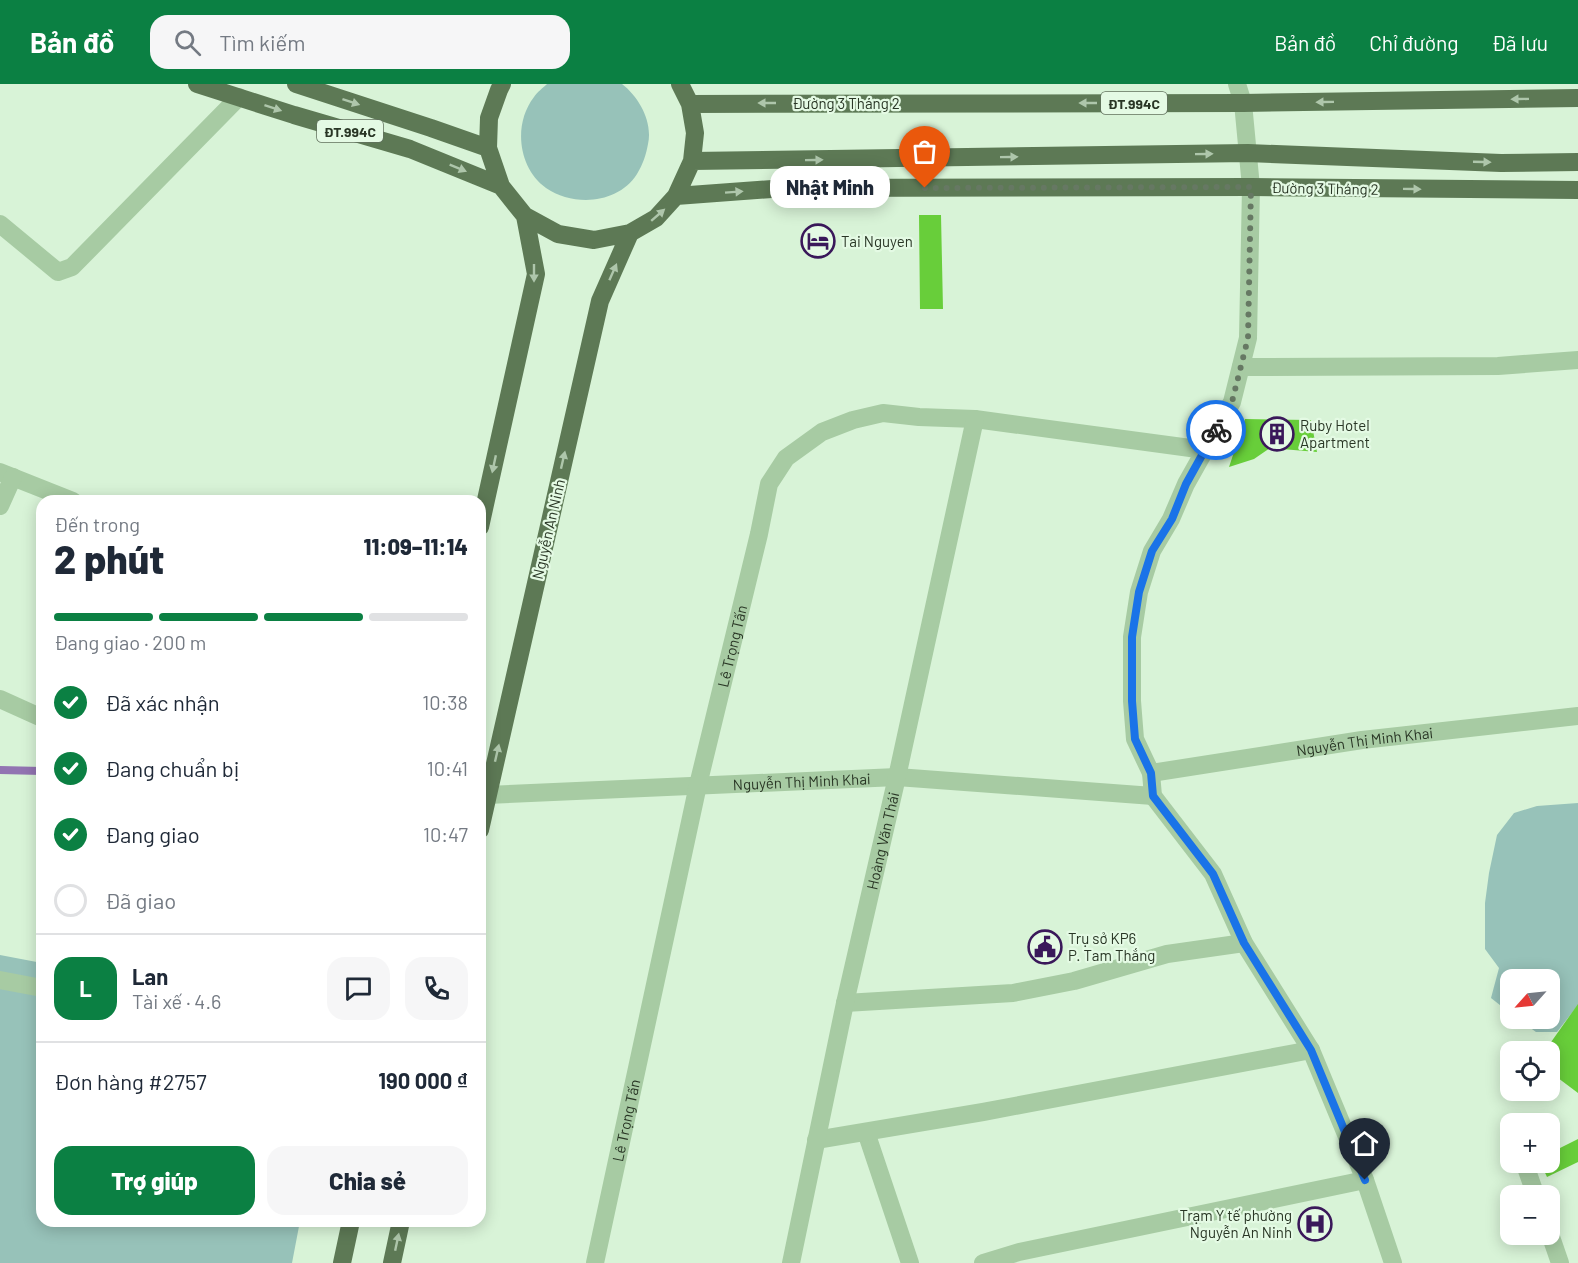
<!DOCTYPE html>
<html lang="vi">
<meta charset="utf-8">
<style>
:root{--surface:#fff;--page:#f6f6f7;--text:#1f2937;--muted:#747a83;--line:#e0e1e3;--accent:#0b8043}
body{margin:0;font-family:Barlow,sans-serif;background:var(--page);color:var(--text);height:100vh;display:flex;flex-direction:column;font-size:22px;white-space:nowrap}
*{box-sizing:border-box;margin:0}
p{font-size:20px;color:var(--muted)}
.icon{flex:none;width:33px;height:33px;fill:none;stroke:currentColor;stroke-width:2;stroke-linecap:round;stroke-linejoin:round}
.map{position:relative;flex:1;overflow:hidden}
.sheet{position:absolute;left:36px;top:411px;width:450px;height:732px;display:flex;flex-direction:column;background:var(--surface);border-radius:18px;box-shadow:0 3px 15px #0003}
.sheet>*{flex:none}
.needle{width:39px;rotate:243deg}
.buttons{position:absolute;left:1500px;top:885px;display:grid;gap:12px}
.buttons a{display:grid;place-items:center;width:60px;height:60px;border-radius:12px;background:var(--surface);box-shadow:0 3px 15px #0003;font-size:30px}
.pin{position:absolute;display:grid;place-items:center;width:51px;height:51px;color:#fff;margin:-62px -26px;border-radius:50% 50% 50% 0;rotate:-45deg;box-shadow:0 0 6px #0007}
.pin .icon{rotate:45deg}
.courier{position:absolute;display:grid;place-items:center;width:60px;height:60px;margin:-30px;border:4px solid #1a73e8;border-radius:50%;background:#fff;color:#222;box-shadow:0 2px 8px #0007}
.bubble{position:absolute;height:42px;border-radius:18px;background:var(--surface);box-shadow:0 3px 15px #0003;font-size:20px;font-weight:800;line-height:42px;text-align:center}
.overview em{font-style:normal;font-weight:800}
.overview div{display:flex;flex-direction:column-reverse}
.overview{display:flex;align-items:center;justify-content:space-between;height:102px;padding:0 18px}
h1{font-size:39px;font-weight:800;line-height:45px}
.bar{display:grid;grid-template-columns:repeat(4,1fr);gap:9px 6px;align-content:center;height:72px;padding:0 18px}
.bar i{height:8px;border-radius:4px;background:var(--line)}
.bar .active{background:var(--accent)}
.bar p{grid-column:span 4}
.line{display:flex;align-items:center;gap:15px;padding:0 18px;border-top:2px solid var(--line)}
.line div{flex:1}
.round{display:grid;place-items:center;flex:none;width:63px;height:63px;border-radius:18px;background:var(--page)}
ol{padding:0 18px;list-style:none}
li{display:flex;align-items:center;gap:18px;height:66px}
li p{margin-inline-start:auto}
li .icon{padding:6px;border-radius:50%;background:var(--accent);color:#fff;stroke-width:4}
li:last-child{color:var(--muted)}
li i{width:33px;height:33px;border:3px solid var(--line);border-radius:50%}
.primary-button{display:flex;gap:12px;margin-top:auto;padding:12px 18px}
.primary-button a{flex:1;height:69px;border-radius:18px;background:var(--accent);color:#fff;font-size:24px;font-weight:800;line-height:69px;text-align:center}
.primary-button a+a{background:var(--page);color:var(--text)}
header{display:flex;align-items:center;gap:36px;box-sizing:border-box;height:84px;padding:0 30px;background:var(--accent);color:#fff}
header strong{font-size:28px}
nav{display:flex;gap:33px;margin-inline-start:auto;font-size:21px}
.search{width:420px;height:54px;background:var(--page);display:flex;align-items:center;gap:15px;box-sizing:border-box;padding:0 21px;border-radius:18px;color:var(--muted);font-size:22px}
.map>svg:first-child{display:block}
.green{fill:#97c2b9}
.lines{fill:none;stroke-linecap:round;stroke-linejoin:round}
.stream{stroke:#9274b2;stroke-width:8}
.building{fill:#68ce3a}
.minor{stroke:#a7cba3;stroke-width:18}
.major{stroke:#5d7955;stroke-width:18}
.oneway{fill:#aec6ab}
.done{stroke:#667863;stroke-width:6;stroke-dasharray:0 10.8}
.route{stroke:#1a73e8;stroke-width:8}
.labels{text-anchor:middle;dominant-baseline:central;stroke-width:4.5;stroke-linejoin:round;paint-order:stroke}
.shield{fill:#e4fae4;stroke:#61715e;stroke-width:1.5}
.shield-label{font-size:14px;font-weight:bold;fill:#293625}
.street-label{font-size:15px;fill:#293625;stroke:#e4fae4}
.poi-label{font-size:15px;fill:#293625;stroke:#e4fae4;text-anchor:start}
</style>
<header>
<strong>Bản đồ</strong>
<div class="search"><svg class="icon" aria-label="search" viewBox="0 0 24 24"><circle cx="10" cy="10" r="6"/><path d="M15 15l6 6"/></svg>Tìm kiếm</div>
<nav><a>Bản đồ</a><a>Chỉ đường</a><a>Đã lưu</a></nav>
</header>
<div class="map">
<svg width="1578" height="1179" viewBox="0 0 1578 1179">
<rect width="100%" height="100%" fill="#d8f3d7"/>
<path class="green" d="M547,0h75c17,13 31,38 26,60 -2,11 -5,20 -11,30 -19,30 -63,33 -91,14 -28,-20 -33,-64 -12,-91 3,-5 9,-9 13,-13z
M1578,719v202l-21,27h-21l-18,-13 32,-1v-38h-40v33l-19,-15 8,-30 -14,-19v-46l4,-30 8,-38 17,-22 23,-7z
M0,871l42,8v258h258l-8,42h-292z"/>
<g class="lines">
<path class="stream" d="M0,686l42,1"/>
</g>
<path class="building" d="M919,131h22l2,94h-23z
M1245,335l66,1 6,32 -47,-4 -16,11 -25,8z
M1578,920v89l-28,-21v-20h-6z
M1578,1055v23l-31,15 -7,-15h10v-9z"/>
<g class="lines">
<g class="minor">
<path d="M1237,0l6,19 8,84 -3,151 -16,64 -46,82 -15,35 -19,32 -13,41 -7,45v64l3,38 16,34 2,23 60,78 31,69 67,107 54,130 28,83"/>
<path d="M0,140l58,48 14,-5 167,-170"/>
<path d="M1241,283l257,-1 80,-6"/>
<path d="M0,388l73,29"/>
<path d="M0,422l13,-29"/>
<path d="M0,615l42,19"/>
<path id="s1" d="M1151,689l211,-33 216,-24"/>
<path id="s2" d="M487,711l410,-18 256,19"/>
<path d="M0,896l42,8"/>
<path d="M845,919l168,-10 61,-12 93,-27 77,-11"/>
<path d="M866,1048l44,131"/>
<path d="M816,1056l167,-28 328,-62"/>
<path d="M1524,1078l12,34"/>
<path d="M1550,1150l10,29"/>
<path id="s3" d="M595,1179l103,-478 61,-251 10,-50 17,-26 36,-26 31,-12 30,-7 36,4 56,2 230,31"/>
<path id="s4" d="M791,1179l54,-260 52,-226 78,-358"/>
<path d="M983,1179l36,-11 346,-72"/>
</g>
<path class="major" d="M197,0l97,31 116,34 91,37
M296,0l135,44 57,20
M502,0l-3,6 -10,28 -1,30 13,38 24,30 33,18 36,6 36,-7 26,-15 20,-22 16,-35 3,-28 -5,-29 -10,-20
M690,20l553,-1 335,-5
M692,77l556,-8 253,10 77,-1
M676,112l109,-8 466,-1 327,3
M480,443l56,-253 -11,-58
M480,746l120,-529 30,-68
M342,1179l9,-42
M392,1179l9,-42"/>
</g>
<defs><path id="oneway-solid" d="M-6-.8H1V-3.2L6.5 0L1 3.2V.8H-6Z" transform="scale(1.5)"/></defs>
<g class="oneway">
<use href="#oneway-solid" transform="translate(1520 15) rotate(179)"/>
<use href="#oneway-solid" transform="translate(351 18) rotate(18)"/>
<use href="#oneway-solid" transform="translate(1325 18) rotate(179)"/>
<use href="#oneway-solid" transform="translate(767 19) rotate(-180)"/>
<use href="#oneway-solid" transform="translate(1088 19) rotate(-180)"/>
<use href="#oneway-solid" transform="translate(273 24) rotate(18)"/>
<use href="#oneway-solid" transform="translate(1204 70) rotate(-1)"/>
<use href="#oneway-solid" transform="translate(1009 73) rotate(-1)"/>
<use href="#oneway-solid" transform="translate(814 76) rotate(-1)"/>
<use href="#oneway-solid" transform="translate(1482 78) rotate(2)"/>
<use href="#oneway-solid" transform="translate(458 84) rotate(22)"/>
<use href="#oneway-solid" transform="translate(1412 105) rotate(1)"/>
<use href="#oneway-solid" transform="translate(734 108) rotate(-4)"/>
<use href="#oneway-solid" transform="translate(658 131) rotate(-41)"/>
<use href="#oneway-solid" transform="translate(613 188) rotate(-66)"/>
<use href="#oneway-solid" transform="translate(534 189) rotate(90)"/>
<use href="#oneway-solid" transform="translate(563 376) rotate(-77)"/>
<use href="#oneway-solid" transform="translate(494 380) rotate(102)"/>
<use href="#oneway-solid" transform="translate(497 669) rotate(-77)"/>
<use href="#oneway-solid" transform="translate(397 1158) rotate(-78)"/>
</g>
<g class="lines">
<path class="done" d="M925,104l326,-1 -3,151 -16,64 -16,28"/>
<path class="route" d="M1216,346l-30,54 -14,35 -20,32 -13,41 -7,45v64l3,38 16,34 2,23 60,78 31,69 67,107 54,130"/>
</g>
<defs>
<symbol id="hotel-ring" viewBox="-11 -11 22 22"><circle r="9.5" fill="#e4fae4" stroke="#3a185a" stroke-width="1.5"/><path d="M-6-4.5h1.5V1H6V5H4.5V3h-9V5H-6ZM-4 0a1.8 1.8 0 1 1 3.6 0ZM.5 0V-2.5h3Q6-2.5 6 0Z" fill="#3a185a"/></symbol>
<symbol id="building-ring" viewBox="-11 -11 22 22"><circle r="9.5" fill="#e4fae4" stroke="#3a185a" stroke-width="1.5"/><path d="M-4-6H4V6H1V3H-1V6H-4ZM-2.5-4.3h1.7v1.8h-1.7ZM.8-4.3h1.7v1.8H.8ZM-2.5-1h1.7V.8h-1.7ZM.8-1h1.7V.8H.8Z" fill="#3a185a"/></symbol>
<symbol id="civic-ring" viewBox="-11 -11 22 22"><circle r="9.5" fill="#e4fae4" stroke="#3a185a" stroke-width="1.5"/><path d="M-.6-6.5H3V-4.5H.6V-3L4-1V1h2V6H-6V1h2V-1L-.6-3ZM-1.2 2.5V6h2.4V2.5Z" fill="#3a185a"/></symbol>
<symbol id="hospital-ring" viewBox="-11 -11 22 22"><circle r="9.5" fill="#e4fae4" stroke="#3a185a" stroke-width="1.5"/><path d="M-5-5h3v3.5h4V-5h3V5h-3V1.5h-4V5h-3Z" fill="#3a185a"/></symbol>
</defs>
<g fill-rule="evenodd">
<use href="#hotel-ring" x="799" y="138" width="38" height="38"/>
<use href="#building-ring" x="1258" y="331" width="38" height="38"/>
<use href="#civic-ring" x="1026" y="844" width="38" height="38"/>
<use href="#hospital-ring" x="1296" y="1121" width="38" height="38"/>
</g>
<g class="labels">
<g class="shield">
<rect x="1101" y="8" width="66" height="22" rx="4.5"/>
<rect x="317" y="36" width="66" height="22" rx="4.5"/>
</g>
<g class="shield-label">
<text x="1134" y="19">ĐT.994C</text>
<text x="350" y="47">ĐT.994C</text>
</g>
<g class="street-label">
<text x="846" y="19">Đường 3 Tháng 2</text>
<text transform="translate(1325 104) rotate(1)">Đường 3 Tháng 2</text>
<text transform="translate(548 445) rotate(-77)">Nguyễn An Ninh</text>
<text stroke="none"><textPath href="#s3" startOffset="632">Lê Trọng Tấn</textPath></text>
<text stroke="none"><textPath href="#s1" startOffset="216">Nguyễn Thị Minh Khai</textPath></text>
<text stroke="none"><textPath href="#s2" startOffset="315">Nguyễn Thị Minh Khai</textPath></text>
<text stroke="none"><textPath href="#s4" startOffset="432">Hoàng Văn Thái</textPath></text>
<text stroke="none"><textPath href="#s3" startOffset="146">Lê Trọng Tấn</textPath></text>
</g>
<g class="poi-label">
<text x="841" y="157">Tai Nguyen</text>
<text x="1300" y="341">Ruby Hotel<tspan x="1300" dy="17">Apartment</tspan></text>
<text x="1068" y="854">Trụ sở KP6<tspan x="1068" dy="17">P. Tam Thắng</tspan></text>
<text x="1292" y="1131" text-anchor="end">Trạm Y tế phường<tspan x="1292" dy="17">Nguyễn An Ninh</tspan></text>
</g>
</g>
</svg>
<div class="buttons">
<a><svg class="needle" viewBox="-14 -14 28 28"><path d="M0-13l5 13h-10z" fill="#e53935"/><path d="M0 13l5-13h-10z" fill="#747a83"/></svg></a>
<a><svg class="icon" aria-label="locate" viewBox="0 0 24 24"><circle cx="12" cy="12" r="6"/><path d="M12 2v4M12 18v4M2 12h4M18 12h4"/></svg></a>
<a>+</a>
<a>−</a>
</div>
<div class="pin" style="left:925px;top:104px;background:#ea580c"><svg class="icon" aria-label="bag" viewBox="0 0 24 24"><path d="M5 8h14l-1 12H6zM9 8a3 3 0 0 1 6 0"/></svg></div>
<div class="pin" style="left:1365px;top:1096px;background:#1f2937"><svg class="icon" aria-label="home" viewBox="0 0 24 24"><path d="M3 11l9-7 9 7M6 9v11h12V9"/></svg></div>
<div class="courier" style="left:1216px;top:346px"><svg class="icon" aria-label="bike" viewBox="0 0 24 24"><circle cx="6" cy="16" r="4"/><circle cx="18" cy="16" r="4"/><path d="M6 16l4-8h5l3 8M10 8l3 8H6M13 5h3"/></svg></div>
<div class="bubble" style="left:770px;top:82px;width:120px">Nhật Minh</div>
<section class="sheet">
<div class="overview"><div><h1>2 phút</h1><p>Đến trong</p></div><em>11:09–11:14</em></div>
<div class="bar"><i class="active"></i><i class="active"></i><i class="active"></i><i></i><p>Đang giao · 200 m</p></div>
<ol>
<li><svg class="icon" aria-label="check" viewBox="0 0 24 24"><path d="M5 12l5 5 9-10"/></svg>Đã xác nhận<p>10:38</p></li>
<li><svg class="icon" aria-label="check" viewBox="0 0 24 24"><path d="M5 12l5 5 9-10"/></svg>Đang chuẩn bị<p>10:41</p></li>
<li><svg class="icon" aria-label="check" viewBox="0 0 24 24"><path d="M5 12l5 5 9-10"/></svg>Đang giao<p>10:47</p></li>
<li><i></i>Đã giao</li>
</ol>
<div class="line" style="height:108px"><b class="round" style="background:var(--accent);color:#fff">L</b><div><b>Lan</b><p>Tài xế · 4.6</p></div><a class="round"><svg class="icon" aria-label="chat" viewBox="0 0 24 24"><path d="M4 5h16v11H9l-5 4z"/></svg></a><a class="round"><svg class="icon" aria-label="phone" viewBox="0 0 24 24"><path d="M5 4h4l2 5-3 2q2 4 5 5l2-3 5 2v4C11 20 4 13 5 4z"/></svg></a></div>
<div class="line" style="height:78px"><div>Đơn hàng #2757</div><b>190 000 ₫</b></div>
<div class="primary-button"><a>Trợ giúp</a><a>Chia sẻ</a></div>
</section>
</div>
